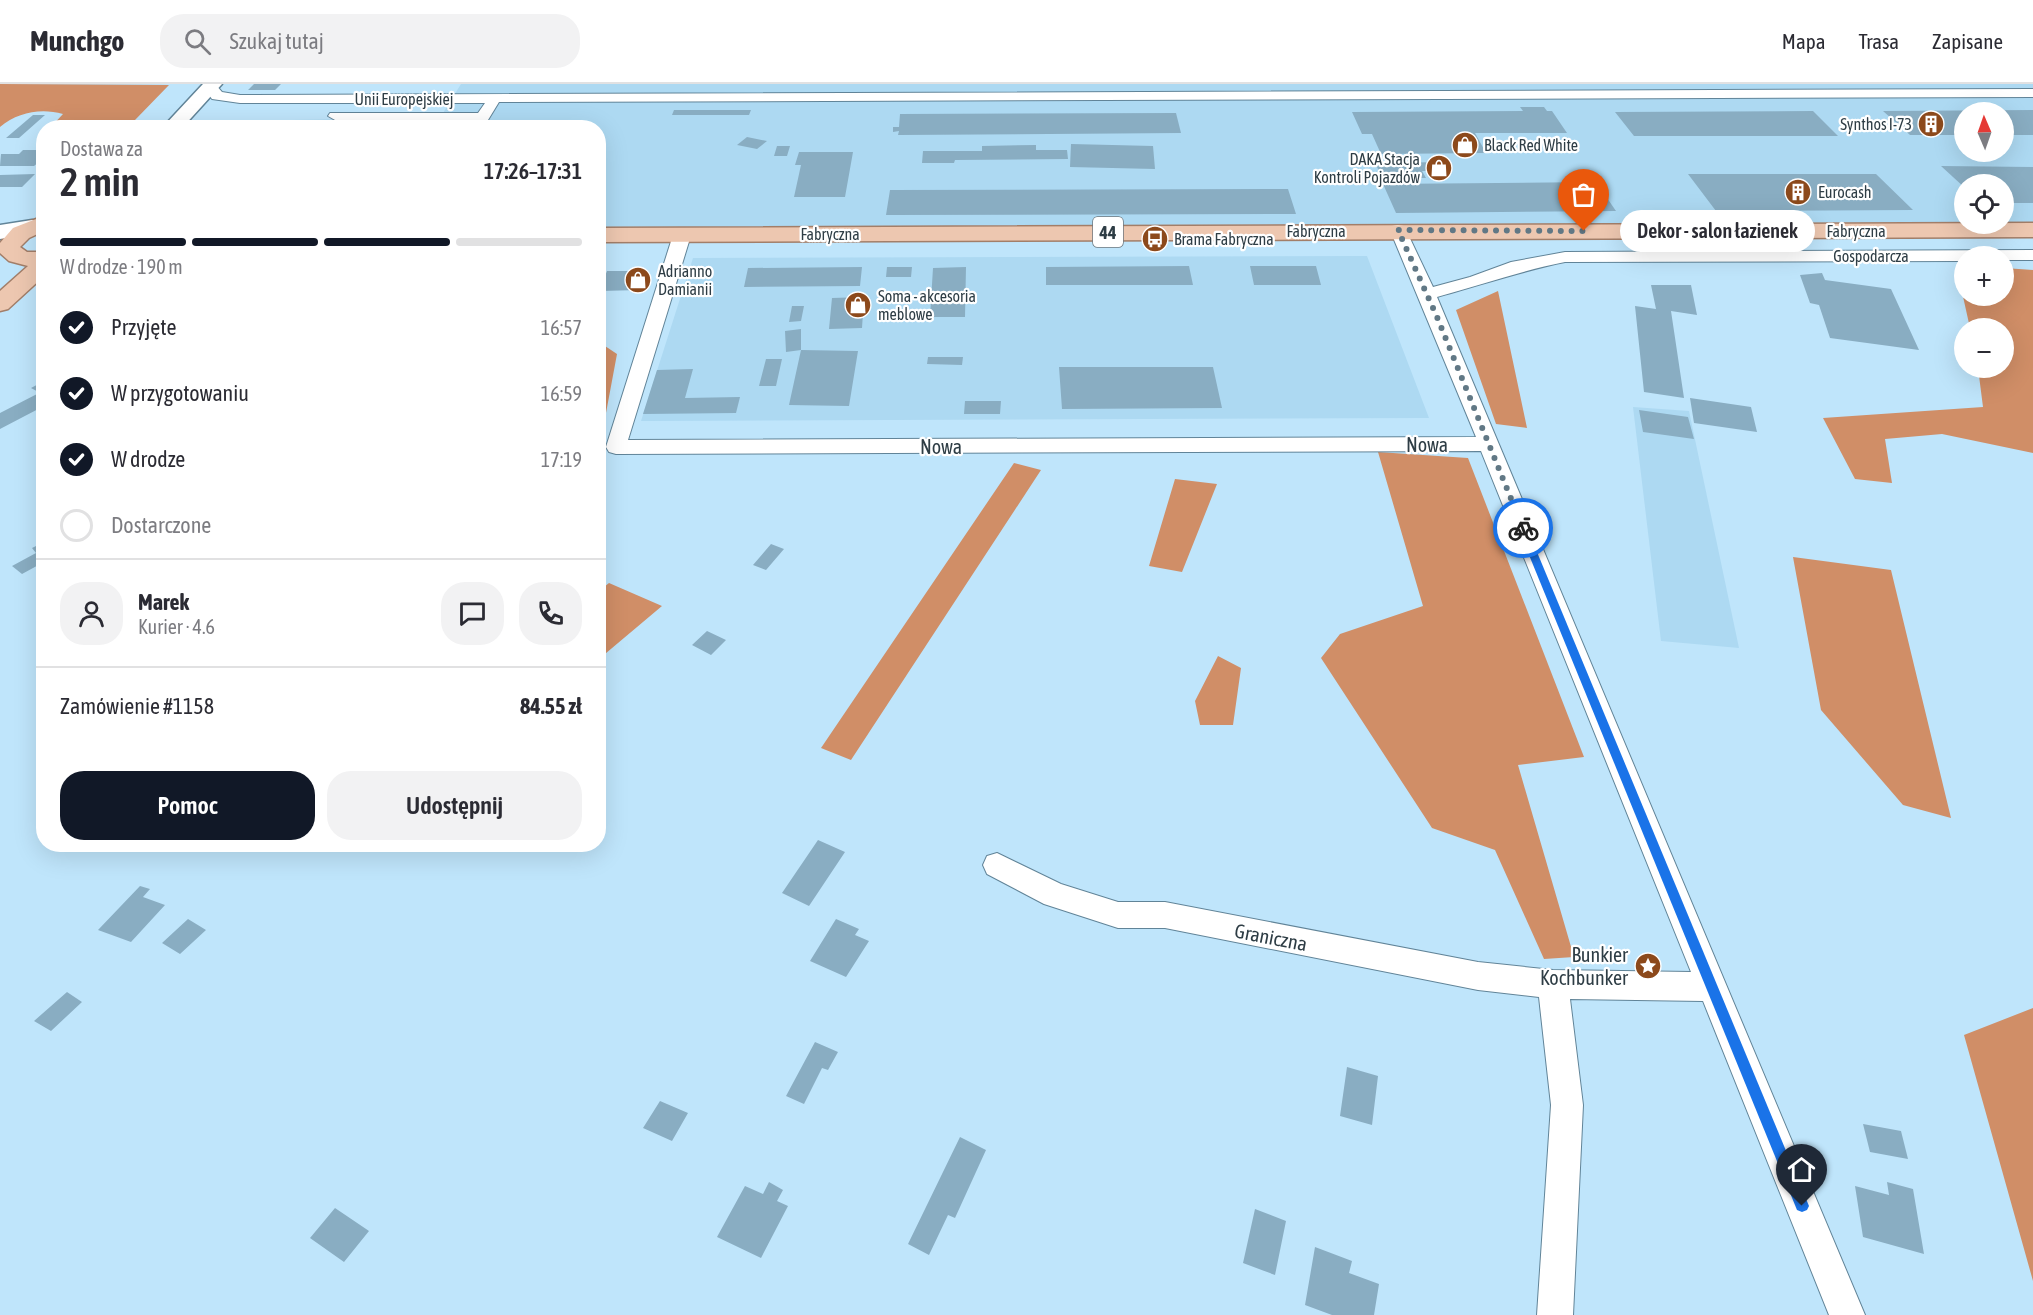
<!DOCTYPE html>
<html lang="pl">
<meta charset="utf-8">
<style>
:root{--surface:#fff;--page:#f2f2f3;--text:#2b2b33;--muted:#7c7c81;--line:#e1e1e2;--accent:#111827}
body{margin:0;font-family:"Asap Condensed",sans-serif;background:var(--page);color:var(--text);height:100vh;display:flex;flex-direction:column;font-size:22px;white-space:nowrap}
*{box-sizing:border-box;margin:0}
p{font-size:20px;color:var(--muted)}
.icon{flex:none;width:33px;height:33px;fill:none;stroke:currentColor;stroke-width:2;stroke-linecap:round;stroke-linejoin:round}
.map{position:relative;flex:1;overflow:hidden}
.details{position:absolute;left:36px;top:36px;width:570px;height:732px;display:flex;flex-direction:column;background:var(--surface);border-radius:24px;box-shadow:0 6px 24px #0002}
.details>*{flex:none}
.needle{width:39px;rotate:358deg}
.fabs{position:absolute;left:1954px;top:18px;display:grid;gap:12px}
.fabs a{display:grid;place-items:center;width:60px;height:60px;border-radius:50%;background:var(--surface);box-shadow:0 6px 24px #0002;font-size:30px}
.pin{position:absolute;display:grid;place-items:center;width:51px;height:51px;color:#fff;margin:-62px -26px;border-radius:50% 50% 50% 0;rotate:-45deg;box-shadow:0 0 6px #0007}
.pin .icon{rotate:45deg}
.courier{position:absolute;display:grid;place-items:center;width:60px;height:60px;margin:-30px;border:4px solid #1a73e8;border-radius:50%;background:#fff;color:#222;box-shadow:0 2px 8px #0007}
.bubble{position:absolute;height:42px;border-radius:21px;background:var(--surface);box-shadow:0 6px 24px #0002;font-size:20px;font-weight:600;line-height:42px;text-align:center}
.summary em{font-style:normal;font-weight:600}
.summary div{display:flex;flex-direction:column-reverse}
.summary{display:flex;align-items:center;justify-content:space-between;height:102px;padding:0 24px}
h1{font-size:39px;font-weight:600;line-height:45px}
.bar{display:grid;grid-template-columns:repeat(4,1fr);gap:9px 6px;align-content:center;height:72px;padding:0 24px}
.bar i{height:8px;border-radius:4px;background:var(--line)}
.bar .current{background:var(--accent)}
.bar p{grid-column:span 4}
.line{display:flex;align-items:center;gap:15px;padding:0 24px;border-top:2px solid var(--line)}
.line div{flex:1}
.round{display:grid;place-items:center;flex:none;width:63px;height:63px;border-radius:24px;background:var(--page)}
ol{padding:0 24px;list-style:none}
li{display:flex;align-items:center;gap:18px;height:66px}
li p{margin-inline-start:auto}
li .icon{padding:6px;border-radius:50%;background:var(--accent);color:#fff;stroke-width:4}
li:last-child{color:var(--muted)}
li i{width:33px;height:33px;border:3px solid var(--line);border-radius:50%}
.cta{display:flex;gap:12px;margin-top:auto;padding:12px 24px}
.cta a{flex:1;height:69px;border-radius:24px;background:var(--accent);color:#fff;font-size:24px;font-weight:600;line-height:69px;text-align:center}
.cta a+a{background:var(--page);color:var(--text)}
header{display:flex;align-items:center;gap:36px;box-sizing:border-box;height:84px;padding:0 30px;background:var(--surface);border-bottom:2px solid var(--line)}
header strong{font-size:28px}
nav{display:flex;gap:33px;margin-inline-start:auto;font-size:21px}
.search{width:420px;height:54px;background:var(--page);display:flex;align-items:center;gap:15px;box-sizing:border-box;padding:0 21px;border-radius:24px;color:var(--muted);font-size:22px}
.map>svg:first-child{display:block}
.built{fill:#add9f2;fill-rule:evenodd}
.forest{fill:#d08e67}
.building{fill:#89adc2}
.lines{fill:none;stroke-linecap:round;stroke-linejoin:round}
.street-casing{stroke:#618498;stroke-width:2}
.secondary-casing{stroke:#618498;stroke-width:3}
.primary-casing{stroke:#a27e69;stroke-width:3}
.street{fill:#fff;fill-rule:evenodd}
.secondary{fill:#fff;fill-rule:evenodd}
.primary{fill:#edc7b0;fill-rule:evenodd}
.route{fill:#1a73e8}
.done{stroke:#617885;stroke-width:6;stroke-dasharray:0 10.8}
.labels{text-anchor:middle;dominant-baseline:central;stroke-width:4.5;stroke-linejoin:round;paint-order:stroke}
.far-street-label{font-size:16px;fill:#2e3d45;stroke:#fff}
.far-poi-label{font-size:16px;fill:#2e3d45;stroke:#fff;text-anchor:start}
.shield{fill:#fff;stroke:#6d777d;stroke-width:1.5}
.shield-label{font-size:18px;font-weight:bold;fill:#2e3d45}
.street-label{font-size:20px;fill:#2e3d45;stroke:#fff}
.poi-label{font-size:20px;fill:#2e3d45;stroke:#fff;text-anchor:end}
</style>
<header>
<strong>Munchgo</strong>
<div class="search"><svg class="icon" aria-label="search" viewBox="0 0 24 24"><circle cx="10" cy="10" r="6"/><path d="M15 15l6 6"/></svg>Szukaj tutaj</div>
<nav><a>Mapa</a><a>Trasa</a><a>Zapisane</a></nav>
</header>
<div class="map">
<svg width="2033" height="1231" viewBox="0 0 2033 1231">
<rect width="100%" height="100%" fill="#bfe5fb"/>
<path class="built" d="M461,0h1572v138h-29v-38h-39v38l-1366,5 -1,-99h-386l6,-7 222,-3zM1965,28h39v40h-39z
M1367,172l62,162 -788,3 52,-163z
M1633,323l56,4 50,237 -78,-7z"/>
<path class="forest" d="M0,0l169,1 -34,35 -13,7 -72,1 13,-14c-22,-6 -45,-2 -63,13z
M2004,184l29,2v183l-91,-19 -57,5 7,44 -37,-4 -32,-61 160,-11 -5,-39h26v-40h-34l-10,-45 5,-3v16h39z
M1498,207l29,137 -31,-4 -40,-114z
M599,258l18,12 -14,75h-4z
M1378,368l90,6 116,299 -66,8 56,192 -30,2 -49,-109 -63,-22 -111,-170 19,-24 83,-28z
M1014,379l27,7 -190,290 -30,-12z
M1175,395l42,5 -35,88 -33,-6z
M1793,473l98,13 60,248 -48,-13 -82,-95z
M609,499l53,23 -63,53v-68z
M1218,572l23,12 -8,57h-33l-5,-24z
M2033,924v273l-69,-246z"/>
<path class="building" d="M254,0h27l-6,6h-27z
M1520,23h24l3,4h5l15,22h-92l11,20 -105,1 -9,-20h-10l-10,-22 171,-1z
M674,26h77l-2,5h-77z
M2033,26v25h-29v-23h-39v23h-55l-27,-24z
M1813,27l25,25h-204l-19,-24z
M1176,29l5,20 -283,2 1,-4 -6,1v-5h6l1,-13z
M33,31h12l-26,23h-13z
M747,53l20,4 -10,8 -20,-4z
M1071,60l82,2 2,23 -85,-2z
M1036,61v5h31l1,9 -113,1 -1,3h-32l1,-12h59v-5z
M777,62h13l-3,10h-13z
M23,66h21v8l-10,8h-34l1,-12h18z
M799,68h54l-8,45h-51l7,-32h-6z
M1447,78l4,9h-29l4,7h-13l2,5h-30l-10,-20z
M1941,82l92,1v36h-29v-19h-39v4z
M35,90l-13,13h-22v-12z
M1688,90h188l37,36 -197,1z
M1596,98l20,29 -220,2 -13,-29z
M1288,105l8,25 -410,1 4,-25z
M1189,182l4,19h-147v-18z
M1250,182h66l5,19h-67z
M862,183l-2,19 -116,1 4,-19z
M887,183h25l-1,10h-25z
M966,183l-1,50h-35l3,-49z
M607,187h40l-7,19 -41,1z
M1822,189l3,7 66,9 28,61 -89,-12 -11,-33 -9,-2 -10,-28z
M1651,201h40l6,30 -26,-4 13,87 -40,-6 -9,-86 21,3z
M864,213l-2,31 -33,1 3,-31z
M792,222h12l-3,15 -12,1z
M801,245v21l-15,2 -1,-21z
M801,266l57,1 -9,55 -60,-1z
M928,273h35l-1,8 -35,-1z
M766,275h16l-6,27h-17z
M1059,283h154l9,41 -160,1z
M693,285l-8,29 55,-1 -4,16 -93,1 14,-44z
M44,297v14l-13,-7z
M39,309l5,3v10l-44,23v-16z
M1690,314l61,9 6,25 -63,-9z
M965,317h36l-1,13h-36z
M1639,326l49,7 6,22 -51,-7z
M44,458v20l-22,12 -10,-8 24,-13 -4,-5z
M771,460l13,5 -18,21 -13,-5z
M707,547l19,9 -15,15 -19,-10z
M818,756l27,12 -36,54 -27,-13z
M140,802l10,3 -7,8 22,8 -34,37 -33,-12z
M188,835l18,11 -26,24 -18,-11z
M836,835l23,10 -4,6 14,6 -23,36 -36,-16z
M67,908l15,10 -31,29 -17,-10z
M815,958l23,10 -10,18 -6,-2 -18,36 -18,-8z
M1347,983l31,9 -6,49 -32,-9z
M660,1017l28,12 -16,28 -29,-13z
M1863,1040l38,7 7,28 -38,-7z
M960,1053l26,13 -31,68 -7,-3 -19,40 -21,-11z
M769,1098l14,8 -6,11 11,5 -27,52 -44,-21 28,-51 18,8z
M1887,1098l26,7 11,65 -61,-17 -8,-51 34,9z
M335,1124l34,23 -25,31 -34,-24z
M1255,1125l31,12 -11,54 -32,-12z
M1315,1163l37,14 -3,12 30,11 -5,31h-42l-27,-10z"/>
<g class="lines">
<defs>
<path id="street" d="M205,0h10l7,8 18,3 1793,-6v8l-1534,5 -11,18 -5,1 -148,-1 -7,-4 2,-3h148l7,-10h-245l-28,-4 -9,-12z
M1398,141l6,1 2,4 27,57 37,-10 41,-15 54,-10 468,-2v10h-29v-4h-39v5l-400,1c-45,9 -84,23 -128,35l428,1018h-36l-126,-314 -133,-2 13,106 -10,210h-36l14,-210 -12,-108 -61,-7 -313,-62h-47l-74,-24 -57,-30 -4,-9 4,-9 10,-3 64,31 57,18h47l313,60 75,8 138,2 -210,-521 -865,3 -7,-2 -3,-5 67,-212 3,-4h12l3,4 -63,205 848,-3 -86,-207 2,-4z"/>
<path id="secondary" d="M203,0h19l-40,44h-20z
M32,136l8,2 3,5 -3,5 -40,7v-14z"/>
<path id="primary" d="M44,132v15l-15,7 -9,9 7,5h17v24l-36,33 -8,2v-20l28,-25 -19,-5 -9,-8v-10l13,-15z
M2033,139v14l-1435,5v-14z"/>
</defs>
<use href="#street" class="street-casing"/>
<use href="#secondary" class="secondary-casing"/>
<use href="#primary" class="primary-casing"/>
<use href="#street" class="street"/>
<use href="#secondary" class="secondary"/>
<use href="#primary" class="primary"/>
</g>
<path class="route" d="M1523,441l4,3 282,678 -2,4 -5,2 -5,-2 -279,-682z"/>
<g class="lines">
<path class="done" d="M1523,444l-86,-211 -39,-87 186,1"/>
</g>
<defs>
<symbol id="building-disc" viewBox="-11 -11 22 22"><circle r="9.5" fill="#8c491b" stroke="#fff"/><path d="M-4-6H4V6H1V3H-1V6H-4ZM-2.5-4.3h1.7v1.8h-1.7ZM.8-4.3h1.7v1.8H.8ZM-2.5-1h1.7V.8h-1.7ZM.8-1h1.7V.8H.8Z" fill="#fff"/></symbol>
<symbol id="shop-disc" viewBox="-11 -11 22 22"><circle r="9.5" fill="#8c491b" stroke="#fff"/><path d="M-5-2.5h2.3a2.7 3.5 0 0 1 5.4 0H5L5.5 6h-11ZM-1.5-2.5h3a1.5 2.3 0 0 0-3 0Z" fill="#fff"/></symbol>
<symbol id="bus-disc" viewBox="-11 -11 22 22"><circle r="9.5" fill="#8c491b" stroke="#fff"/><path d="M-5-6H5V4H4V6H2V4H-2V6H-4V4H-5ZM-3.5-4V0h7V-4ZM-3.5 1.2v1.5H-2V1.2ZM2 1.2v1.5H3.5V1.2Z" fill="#fff"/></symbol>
<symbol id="sight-disc" viewBox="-11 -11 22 22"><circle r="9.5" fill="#8c491b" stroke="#fff"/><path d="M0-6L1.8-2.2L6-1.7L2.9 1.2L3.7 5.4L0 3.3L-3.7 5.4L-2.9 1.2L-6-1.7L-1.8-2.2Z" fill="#fff"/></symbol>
</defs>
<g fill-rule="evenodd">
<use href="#building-disc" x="1916" y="25" width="30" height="30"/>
<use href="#shop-disc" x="1450" y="46" width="30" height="30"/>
<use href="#shop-disc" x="1424" y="69" width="30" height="30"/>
<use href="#building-disc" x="1783" y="93" width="30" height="30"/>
<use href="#bus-disc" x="1140" y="140" width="30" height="30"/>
<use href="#shop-disc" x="623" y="181" width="30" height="30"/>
<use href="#shop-disc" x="843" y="206" width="30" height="30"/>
<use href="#sight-disc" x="1633" y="867" width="30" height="30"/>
</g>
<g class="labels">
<g class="far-street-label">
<text x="404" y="15">Unii Europejskiej</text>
<text x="1316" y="147">Fabryczna</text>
<text x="1856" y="147">Fabryczna</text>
<text x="830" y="150">Fabryczna</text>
<text x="1871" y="172">Gospodarcza</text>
</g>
<g class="far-poi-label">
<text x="1912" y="40" text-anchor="end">Synthos I-73</text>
<text x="1484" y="61">Black Red White</text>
<text x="1420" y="75" text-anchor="end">DAKA Stacja<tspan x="1420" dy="18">Kontroli Pojazdów</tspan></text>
<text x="1818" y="108">Eurocash</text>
<text x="1174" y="155">Brama Fabryczna</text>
<text x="658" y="187">Adrianno<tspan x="658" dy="18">Damianii</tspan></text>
<text x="878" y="212">Soma - akcesoria<tspan x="878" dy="18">meblowe</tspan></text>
</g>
<rect class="shield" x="1093" y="133" width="30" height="30" rx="4.5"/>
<g class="shield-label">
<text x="1108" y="148">44</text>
</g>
<g class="street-label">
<text x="1427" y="360">Nowa</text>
<text x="941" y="362">Nowa</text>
<text transform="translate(1271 853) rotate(11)">Graniczna</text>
</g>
<g class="poi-label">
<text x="1628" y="870">Bunkier<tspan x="1628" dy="23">Kochbunker</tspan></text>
</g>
</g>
</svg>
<div class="fabs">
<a><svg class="needle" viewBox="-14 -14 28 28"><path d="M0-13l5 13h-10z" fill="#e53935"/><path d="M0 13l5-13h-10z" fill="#7c7c81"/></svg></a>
<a><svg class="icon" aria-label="locate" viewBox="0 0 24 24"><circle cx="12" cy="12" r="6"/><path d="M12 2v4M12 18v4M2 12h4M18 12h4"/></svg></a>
<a>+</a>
<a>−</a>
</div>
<div class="pin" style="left:1584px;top:147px;background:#ea580c"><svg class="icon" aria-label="bag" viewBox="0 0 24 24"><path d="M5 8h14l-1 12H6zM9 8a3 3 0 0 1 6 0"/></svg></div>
<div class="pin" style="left:1802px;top:1122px;background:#1f2937"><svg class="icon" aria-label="home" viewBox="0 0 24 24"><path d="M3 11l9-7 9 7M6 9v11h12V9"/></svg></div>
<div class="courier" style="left:1523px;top:444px"><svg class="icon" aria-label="bike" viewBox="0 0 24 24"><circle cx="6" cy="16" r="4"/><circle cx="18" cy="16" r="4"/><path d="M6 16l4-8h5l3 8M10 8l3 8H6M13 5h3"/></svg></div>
<div class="bubble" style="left:1620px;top:126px;width:195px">Dekor - salon łazienek</div>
<section class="details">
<div class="summary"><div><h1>2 min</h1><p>Dostawa za</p></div><em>17:26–17:31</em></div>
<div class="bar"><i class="current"></i><i class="current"></i><i class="current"></i><i></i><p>W drodze · 190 m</p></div>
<ol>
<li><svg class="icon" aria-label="check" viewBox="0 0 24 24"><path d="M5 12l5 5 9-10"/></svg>Przyjęte<p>16:57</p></li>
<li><svg class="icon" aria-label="check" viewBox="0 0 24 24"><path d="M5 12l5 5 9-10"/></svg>W przygotowaniu<p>16:59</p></li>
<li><svg class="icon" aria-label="check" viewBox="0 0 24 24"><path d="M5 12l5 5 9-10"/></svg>W drodze<p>17:19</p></li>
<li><i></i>Dostarczone</li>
</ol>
<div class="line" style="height:108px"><a class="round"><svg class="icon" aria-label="person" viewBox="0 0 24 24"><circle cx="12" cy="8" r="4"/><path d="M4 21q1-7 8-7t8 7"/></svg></a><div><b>Marek</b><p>Kurier · 4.6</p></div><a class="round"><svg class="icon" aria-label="chat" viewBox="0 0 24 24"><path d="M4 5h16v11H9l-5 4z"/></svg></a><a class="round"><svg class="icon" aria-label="phone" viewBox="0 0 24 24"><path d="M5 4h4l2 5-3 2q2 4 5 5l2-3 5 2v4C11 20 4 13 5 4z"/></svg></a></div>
<div class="line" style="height:78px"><div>Zamówienie #1158</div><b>84.55 zł</b></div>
<div class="cta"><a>Pomoc</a><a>Udostępnij</a></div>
</section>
</div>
